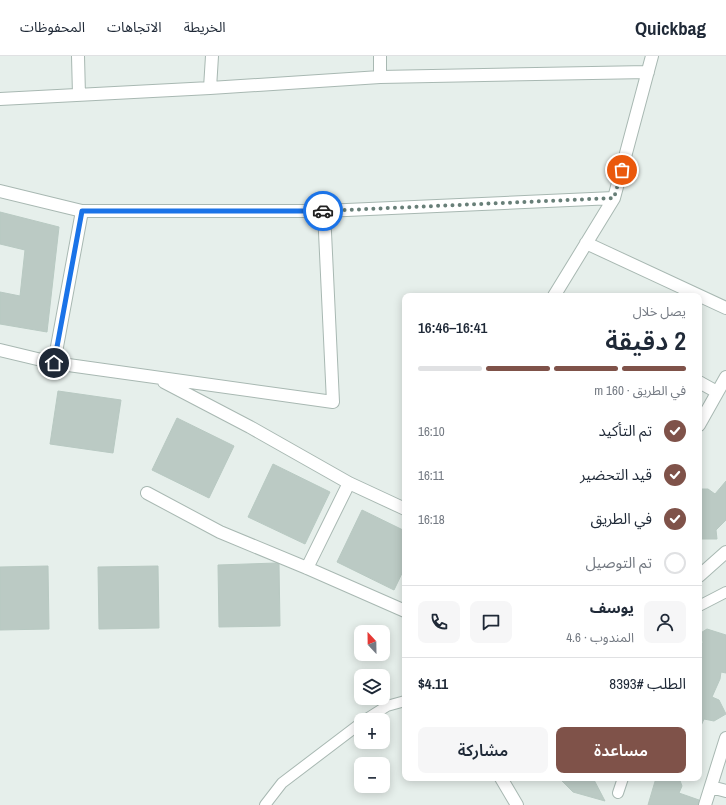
<!DOCTYPE html>
<html lang="ar">
<meta charset="utf-8">
<style>
:root{--surface:#fff;--page:#f6f6f7;--text:#1f2937;--muted:#747a83;--line:#e0e1e3;--accent:#7f5249}
body{margin:0;font-family:"Archivo Narrow","Noto Sans Arabic",sans-serif;background:var(--page);color:var(--text);direction:rtl;height:100vh;display:flex;flex-direction:column;font-size:15px;white-space:nowrap}
*{box-sizing:border-box;margin:0}
p{font-size:13px;color:var(--muted)}
.icon{flex:none;width:22px;height:22px;fill:none;stroke:currentColor;stroke-width:2;stroke-linecap:round;stroke-linejoin:round}
.map{position:relative;flex:1;overflow:hidden;direction:ltr}
.details{position:absolute;left:402px;top:237px;width:300px;height:488px;display:flex;flex-direction:column;background:var(--surface);border-radius:8px;box-shadow:0 2px 10px #0003;direction:rtl}
.details>*{flex:none}
.needle{width:26px;rotate:338deg}
.controls{position:absolute;left:354px;top:569px;display:grid;gap:8px}
.controls a{display:grid;place-items:center;width:36px;height:36px;border-radius:8px;background:var(--surface);box-shadow:0 2px 10px #0003;font-size:20px}
.pin{position:absolute;display:grid;place-items:center;width:34px;height:34px;color:#fff;margin:-17px;border:2px solid #fff;border-radius:50%;box-shadow:0 1px 4px #0007}
.courier{position:absolute;display:grid;place-items:center;width:40px;height:40px;margin:-20px;border:3px solid #1a73e8;border-radius:50%;background:#fff;color:#222;box-shadow:0 1px 5px #0007}
.summary em{font-style:normal;font-weight:600}
.summary div{display:flex;flex-direction:column-reverse}
.summary{display:flex;align-items:center;justify-content:space-between;height:68px;padding:0 16px}
h1{font-size:26px;font-weight:600;line-height:30px}
.bar{display:grid;grid-template-columns:repeat(4,1fr);gap:6px 4px;align-content:center;height:48px;padding:0 16px}
.bar i{height:5px;border-radius:3px;background:var(--line)}
.bar .on{background:var(--accent)}
.bar p{grid-column:span 4}
.line{display:flex;align-items:center;gap:10px;padding:0 16px;border-top:1px solid var(--line)}
.line div{flex:1}
.round{display:grid;place-items:center;flex:none;width:42px;height:42px;border-radius:8px;background:var(--page)}
ol{padding:0 16px;list-style:none}
li{display:flex;align-items:center;gap:12px;height:44px}
li p{margin-inline-start:auto}
li .icon{padding:4px;border-radius:50%;background:var(--accent);color:#fff;stroke-width:4}
li:last-child{color:var(--muted)}
li i{width:22px;height:22px;border:2px solid var(--line);border-radius:50%}
.cta{display:flex;gap:8px;margin-top:auto;padding:8px 16px}
.cta a{flex:1;height:46px;border-radius:8px;background:var(--accent);color:#fff;font-size:16px;font-weight:600;line-height:46px;text-align:center}
.cta a+a{background:var(--page);color:var(--text)}
header{display:flex;align-items:center;gap:24px;box-sizing:border-box;height:56px;padding:0 20px;background:var(--surface);border-bottom:1px solid var(--line)}
header strong{font-size:19px}
nav{display:flex;gap:22px;margin-inline-start:auto;font-size:14px}
.map>svg:first-child{display:block}
.building{fill:#bbcac4;stroke:#b8c9c2}
.lines{fill:none;stroke-linecap:round;stroke-linejoin:round}
.service-casing{stroke:#a8b8b2;stroke-width:12}
.minor-casing{stroke:#a8b8b2;stroke-width:14}
.service{stroke:#fff;stroke-width:10}
.minor{stroke:#fff;stroke-width:12}
.done{stroke:#687f78;stroke-width:4;stroke-dasharray:0 7.2}
.route{stroke:#1a73e8;stroke-width:5}
</style>
<header>
<strong>Quickbag</strong>
<nav><a>الخريطة</a><a>الاتجاهات</a><a>المحفوظات</a></nav>
</header>
<div class="map">
<svg width="726" height="749" viewBox="0 0 726 749">
<rect width="100%" height="100%" fill="#e6efeb"/>
<path class="building" d="M0,156l59,15 -12,105 -47,-8v-32l20,4 5,-46 -25,-6z
M58,335l63,9 -8,53 -63,-9z
M177,362l57,28 -25,52 -57,-28z
M273,408l57,28 -25,52 -57,-27z
M726,425v39l-10,10 1,9h-18v-50h9l7,5z
M362,454l43,21v36l-11,23 -57,-28z
M276,507l3,1 1,62 -61,1 -1,-62z
M48,510l1,63 -49,1v-63z
M158,510l1,62 -60,1 -1,-62z
M707,573l19,6v38l-5,-1 -1,7 -8,18 7,3 7,14 -12,7 -10,-2 -4,9h-1v-75l4,-11 -4,-8z
M559,722h34l12,23 -32,-9z
M656,722h23l3,8 -3,7 20,7 -1,5h-50z"/>
<g class="lines">
<defs>
<path id="service" d="M699,550l27,-14
M365,664l22,-14 18,-5
M618,737l5,-15
M265,749l17,-22 79,-60"/>
<path id="minor" d="M78,0l1,39
M380,0v21
M210,32l2,-32
M0,43l210,-11 170,-11 268,-5
M0,135l82,20h242l290,-13
M82,155l-28,152 279,39 -9,-191
M586,187l140,65
M554,240l60,-98 38,-142
M0,294l54,13
M164,326l86,45 99,56 56,26
M699,326l18,10
M699,369l27,-48
M147,437l73,39 87,36 98,43
M307,512l42,-85
M699,520l27,-24
M501,722l16,27
M711,731l15,4
M705,749l21,-67"/>
</defs>
<use href="#service" class="service-casing"/>
<use href="#minor" class="minor-casing"/>
<use href="#service" class="service"/>
<use href="#minor" class="minor"/>
</g>
<g class="lines">
<path class="done" d="M323,155l291,-13 8,-28"/>
<path class="route" d="M54,307l28,-152h241"/>
</g>
</svg>
<div class="controls">
<a><svg class="needle" viewBox="-14 -14 28 28"><path d="M0-13l5 13h-10z" fill="#e53935"/><path d="M0 13l5-13h-10z" fill="#747a83"/></svg></a>
<a><svg class="icon" aria-label="layers" viewBox="0 0 24 24"><path d="M12 4l9 5-9 5-9-5zM3 14l9 5 9-5"/></svg></a>
<a>+</a>
<a>−</a>
</div>
<div class="pin" style="left:622px;top:114px;background:#ea580c"><svg class="icon" aria-label="bag" viewBox="0 0 24 24"><path d="M5 8h14l-1 12H6zM9 8a3 3 0 0 1 6 0"/></svg></div>
<div class="pin" style="left:54px;top:307px;background:#1f2937"><svg class="icon" aria-label="home" viewBox="0 0 24 24"><path d="M3 11l9-7 9 7M6 9v11h12V9"/></svg></div>
<div class="courier" style="left:323px;top:155px"><svg class="icon" aria-label="car" viewBox="0 0 24 24"><path d="M5 17H2v-5l4-1 3-4h7l3 4 3 1v5h-3M9 17h6M6 11h13"/><circle cx="7" cy="17" r="2"/><circle cx="17" cy="17" r="2"/></svg></div>
<section class="details">
<div class="summary"><div><h1>2 دقيقة</h1><p>يصل خلال</p></div><em>16:41–16:46</em></div>
<div class="bar"><i class="on"></i><i class="on"></i><i class="on"></i><i></i><p>في الطريق · 160 m</p></div>
<ol>
<li><svg class="icon" aria-label="check" viewBox="0 0 24 24"><path d="M5 12l5 5 9-10"/></svg>تم التأكيد<p>16:10</p></li>
<li><svg class="icon" aria-label="check" viewBox="0 0 24 24"><path d="M5 12l5 5 9-10"/></svg>قيد التحضير<p>16:11</p></li>
<li><svg class="icon" aria-label="check" viewBox="0 0 24 24"><path d="M5 12l5 5 9-10"/></svg>في الطريق<p>16:18</p></li>
<li><i></i>تم التوصيل</li>
</ol>
<div class="line" style="height:72px"><a class="round"><svg class="icon" aria-label="person" viewBox="0 0 24 24"><circle cx="12" cy="8" r="4"/><path d="M4 21q1-7 8-7t8 7"/></svg></a><div><b>يوسف</b><p>المندوب · 4.6</p></div><a class="round"><svg class="icon" aria-label="chat" viewBox="0 0 24 24"><path d="M4 5h16v11H9l-5 4z"/></svg></a><a class="round"><svg class="icon" aria-label="phone" viewBox="0 0 24 24"><path d="M5 4h4l2 5-3 2q2 4 5 5l2-3 5 2v4C11 20 4 13 5 4z"/></svg></a></div>
<div class="line" style="height:52px"><div>الطلب #8393</div><b>$4.11</b></div>
<div class="cta"><a>مساعدة</a><a>مشاركة</a></div>
</section>
</div>
